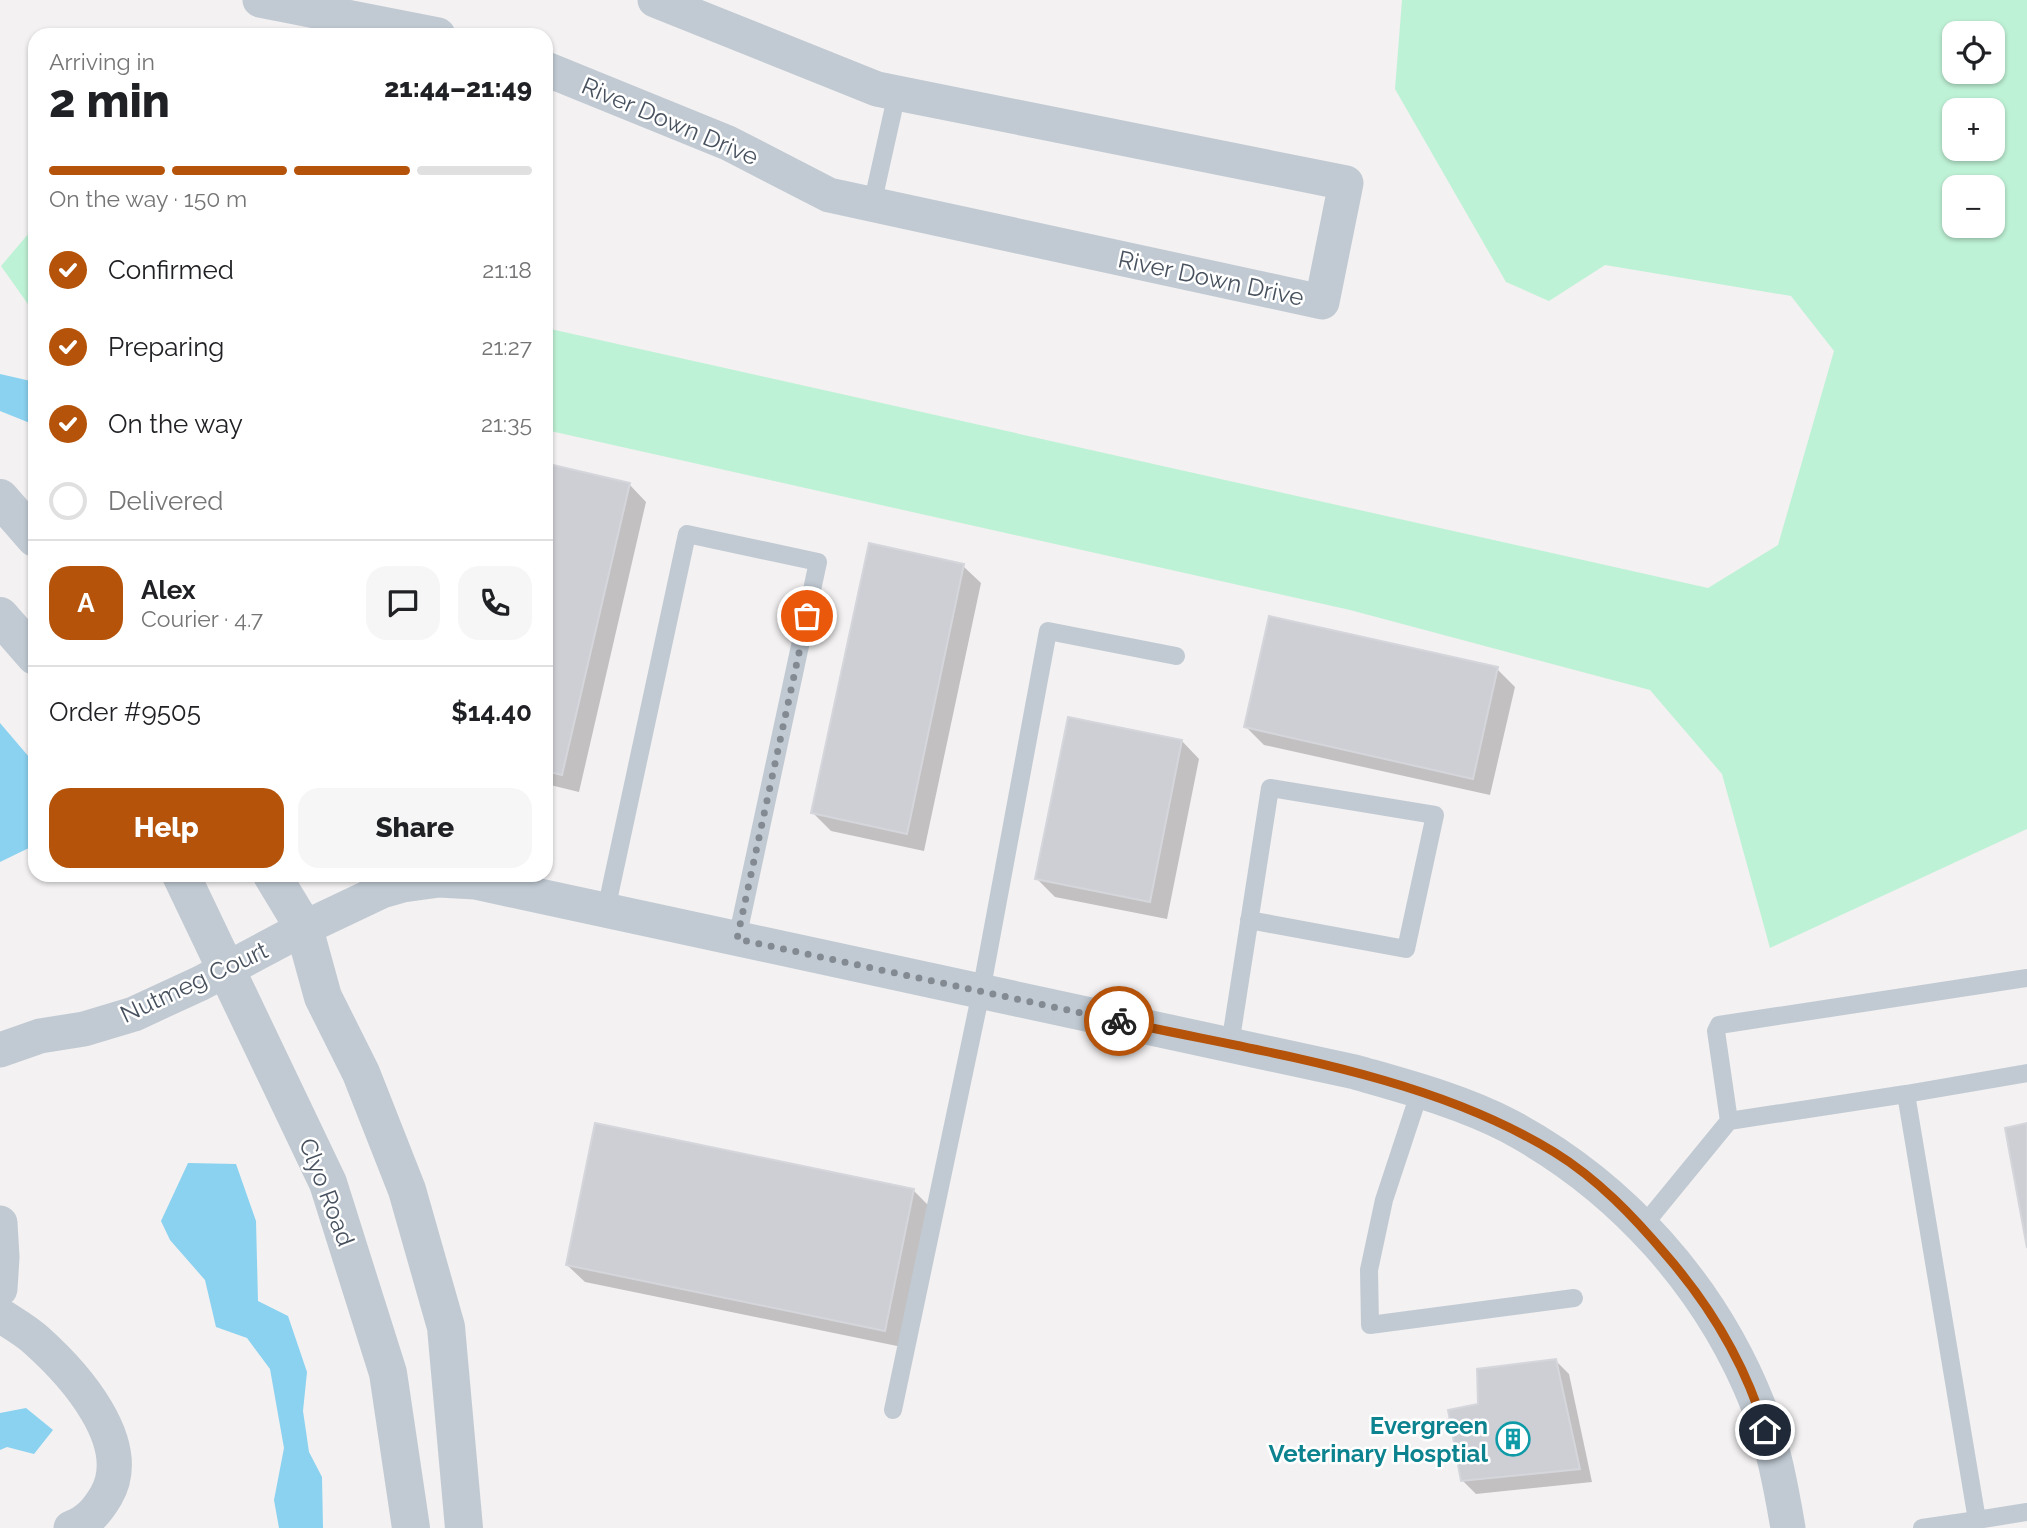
<!DOCTYPE html>
<meta charset="utf-8">
<style>
:root{--surface:#fff;--page:#f6f6f6;--text:#202124;--muted:#757577;--line:#e0e0e0;--accent:#b45309}
body{margin:0;font-family:Raleway,sans-serif;background:var(--page);color:var(--text);height:100vh;display:flex;flex-direction:column;font-size:26px;white-space:nowrap}
*{box-sizing:border-box;margin:0}
p{font-size:23px;color:var(--muted)}
.icon{flex:none;width:38px;height:38px;fill:none;stroke:currentColor;stroke-width:2;stroke-linecap:round;stroke-linejoin:round}
.map{position:relative;flex:1;overflow:hidden}
.panel{position:absolute;left:28px;top:28px;width:525px;height:854px;display:flex;flex-direction:column;background:var(--surface);border-radius:21px;box-shadow:0 2px 5px #0004}
.panel>*{flex:none}
.fabs{position:absolute;left:1942px;top:21px;display:grid;gap:14px}
.fabs a{display:grid;place-items:center;width:63px;height:63px;border-radius:14px;background:var(--surface);box-shadow:0 2px 5px #0004;font-size:35px}
.pin{position:absolute;display:grid;place-items:center;width:60px;height:60px;color:#fff;margin:-30px;border:4px solid #fff;border-radius:50%;box-shadow:0 2px 7px #0007}
.courier{position:absolute;display:grid;place-items:center;width:70px;height:70px;margin:-35px;border:5px solid #b45309;border-radius:50%;background:#fff;color:#222;box-shadow:0 2px 9px #0007}
.overview em{font-style:normal;font-weight:800}
.overview div{display:flex;flex-direction:column-reverse}
.overview{display:flex;align-items:center;justify-content:space-between;height:119px;padding:0 21px}
h1{font-size:46px;font-weight:800;line-height:52px}
.bar{display:grid;grid-template-columns:repeat(4,1fr);gap:10px 7px;align-content:center;height:84px;padding:0 21px}
.bar i{height:9px;border-radius:5px;background:var(--line)}
.bar .selected{background:var(--accent)}
.bar p{grid-column:span 4}
.line{display:flex;align-items:center;gap:18px;padding:0 21px;border-top:2px solid var(--line)}
.line div{flex:1}
.round{display:grid;place-items:center;flex:none;width:74px;height:74px;border-radius:21px;background:var(--page)}
ol{padding:0 21px;list-style:none}
li{display:flex;align-items:center;gap:21px;height:77px}
li p{margin-inline-start:auto}
li .icon{padding:7px;border-radius:50%;background:var(--accent);color:#fff;stroke-width:4}
li:last-child{color:var(--muted)}
li i{width:38px;height:38px;border:4px solid var(--line);border-radius:50%}
.primary-button{display:flex;gap:14px;margin-top:auto;padding:14px 21px}
.primary-button a{flex:1;height:80px;border-radius:21px;background:var(--accent);color:#fff;font-size:28px;font-weight:800;line-height:80px;text-align:center}
.primary-button a+a{background:var(--page);color:var(--text)}
.map>svg:first-child{display:block}
.green{fill:#bef2d6;fill-rule:evenodd}
.water{fill:#8ad2f0}
.shadow{fill:#0003}
.building{fill:#cdcfd5;stroke:#d5d6dc;stroke-width:2}
.lines{fill:none;stroke-linecap:round;stroke-linejoin:round}
.service{stroke:#c1cad3;stroke-width:18}
.minor{stroke:#c1cad3;stroke-width:35}
.tertiary{stroke:#c1cad3;stroke-width:38}
.done{stroke:#848a92;stroke-width:7;stroke-dasharray:0 12.6}
.route{stroke:#b45309;stroke-width:9}
.labels{text-anchor:middle;dominant-baseline:central;stroke-width:5;stroke-linejoin:round;paint-order:stroke}
.street-label{font-size:24px;fill:#48525f;stroke:#fff}
.culture-label{font-size:24px;font-weight:bold;fill:#0d838f;stroke:#fff;text-anchor:end}
</style>
<div class="map">
<svg width="2027" height="1528" viewBox="0 0 2027 1528">
<rect width="100%" height="100%" fill="#f3f1f1"/>
<path class="green" d="M1402,0h625v829l-257,119 -48,-174 -72,-84 -300,-80 -804,-180v-102l1162,260 70,-43 56,-194 -43,-55 -186,-31 -56,36 -43,-19 -111,-193zM1955,33h38v39h-38zM1955,110h38v39h-38zM1955,187h38v39h-38z
M35,226v88l-34,-48z"/>
<path class="water" d="M0,374l35,8v43l-35,-14z
M0,723l35,41v81l-35,17z
M188,1163l48,1 20,57 2,80 30,15 19,56 -4,39 6,41 13,25 1,51h-44l-5,-28 10,-52 -14,-79 -23,-31 -31,-11 -11,-47 -35,-40 -9,-19z
M26,1408l27,22 -19,24 -27,-7 -7,3v-37z"/>
<path class="shadow" d="M629,484l17,18 -67,290 -33,-8v-280z
M963,566l18,17 -57,268 -93,-20 -18,-18z
M1497,669l18,18 -25,108 -226,-50 -18,-18z
M1182,741l17,18 -32,160 -112,-22 -18,-18z
M913,1190l18,18 -29,139 -317,-65 -18,-17z
M1556,1361l13,13 23,108 -116,12 -14,-14 18,-74z"/>
<path class="building" d="M553,465l77,18 -68,292 -16,-4v-275z
M869,543l95,21 -57,270 -96,-21z
M1269,616l229,51 -25,112 -229,-52z
M1068,717l114,23 -32,162 -115,-23z
M595,1123l319,66 -29,142 -319,-66z
M2027,1123v125l-22,-120z
M1556,1359l24,110 -119,12 -13,-71 30,-6 -1,-35z"/>
<g class="lines">
<path class="service" d="M872,205l25,-112
M606,910l81,-376 131,28 -81,377
M1230,1045l40,-257 165,27 -29,134 -157,-29
M1420,1091l-36,109 -15,70 1,55 204,-27
M1906,1094l121,-21
M1729,1121l-13,-90 3,-6 308,-47
M1643,1226l86,-105 177,-27 71,426 -55,8
M893,1410l88,-418 67,-361 128,25
M1977,1520l50,-8"/>
<path class="minor" d="M260,0l178,35
M546,69l182,74 101,52 493,107 24,-119 -469,-94 -222,-89
M0,1050l40,-14 44,-7 50,-15 67,-31 103,-55 78,-37 21,-6 36,-5 36,2 880,190c52,15 106,29 154,54 112,60 202,160 249,279 15,39 23,82 30,123
M0,1223l2,34 -2,32
M0,1315c12,8 25,15 36,25 37,33 101,103 70,156 -9,15 -18,26 -35,32"/>
<path class="tertiary" d="M0,498l35,40
M0,616l35,40
M181,875l147,308 60,190 23,155
M272,875l32,53 19,69 38,76 46,117 39,137 18,201"/>
</g>
<g class="lines">
<path class="done" d="M807,616l-70,323 382,82"/>
<path class="route" d="M1119,1021c145,32 308,53 435,131 44,27 80,65 113,104 44,51 79,110 98,174"/>
</g>
<defs>
<symbol id="building-ring" viewBox="-11 -11 22 22"><circle r="9.5" fill="#fff" stroke="#0f9aa8" stroke-width="1.5"/><path d="M-4-6H4V6H1V3H-1V6H-4ZM-2.5-4.3h1.7v1.8h-1.7ZM.8-4.3h1.7v1.8H.8ZM-2.5-1h1.7V.8h-1.7ZM.8-1h1.7V.8H.8Z" fill="#0f9aa8"/></symbol>
</defs>
<g fill-rule="evenodd">
<use href="#building-ring" x="1494" y="1420" width="38" height="38"/>
</g>
<g class="labels">
<g class="street-label">
<text transform="translate(670 121) rotate(23)">River Down Drive</text>
<text transform="translate(1211 278) rotate(12)">River Down Drive</text>
<text transform="translate(194 982) rotate(-25)">Nutmeg Court</text>
<text transform="translate(327 1192) rotate(69)">Clyo Road</text>
</g>
<g class="culture-label">
<text x="1488" y="1425">Evergreen<tspan x="1488" dy="28">Veterinary Hosptial</tspan></text>
</g>
</g>
</svg>
<div class="fabs">
<a><svg class="icon" aria-label="locate" viewBox="0 0 24 24"><circle cx="12" cy="12" r="6"/><path d="M12 2v4M12 18v4M2 12h4M18 12h4"/></svg></a>
<a>+</a>
<a>−</a>
</div>
<div class="pin" style="left:807px;top:616px;background:#ea580c"><svg class="icon" aria-label="bag" viewBox="0 0 24 24"><path d="M5 8h14l-1 12H6zM9 8a3 3 0 0 1 6 0"/></svg></div>
<div class="pin" style="left:1765px;top:1430px;background:#1f2937"><svg class="icon" aria-label="home" viewBox="0 0 24 24"><path d="M3 11l9-7 9 7M6 9v11h12V9"/></svg></div>
<div class="courier" style="left:1119px;top:1021px"><svg class="icon" aria-label="bike" viewBox="0 0 24 24"><circle cx="6" cy="16" r="4"/><circle cx="18" cy="16" r="4"/><path d="M6 16l4-8h5l3 8M10 8l3 8H6M13 5h3"/></svg></div>
<section class="panel">
<div class="overview"><div><h1>2 min</h1><p>Arriving in</p></div><em>21:44–21:49</em></div>
<div class="bar"><i class="selected"></i><i class="selected"></i><i class="selected"></i><i></i><p>On the way · 150 m</p></div>
<ol>
<li><svg class="icon" aria-label="check" viewBox="0 0 24 24"><path d="M5 12l5 5 9-10"/></svg>Confirmed<p>21:18</p></li>
<li><svg class="icon" aria-label="check" viewBox="0 0 24 24"><path d="M5 12l5 5 9-10"/></svg>Preparing<p>21:27</p></li>
<li><svg class="icon" aria-label="check" viewBox="0 0 24 24"><path d="M5 12l5 5 9-10"/></svg>On the way<p>21:35</p></li>
<li><i></i>Delivered</li>
</ol>
<div class="line" style="height:126px"><b class="round" style="background:var(--accent);color:#fff">A</b><div><b>Alex</b><p>Courier · 4.7</p></div><a class="round"><svg class="icon" aria-label="chat" viewBox="0 0 24 24"><path d="M4 5h16v11H9l-5 4z"/></svg></a><a class="round"><svg class="icon" aria-label="phone" viewBox="0 0 24 24"><path d="M5 4h4l2 5-3 2q2 4 5 5l2-3 5 2v4C11 20 4 13 5 4z"/></svg></a></div>
<div class="line" style="height:91px"><div>Order #9505</div><b>$14.40</b></div>
<div class="primary-button"><a>Help</a><a>Share</a></div>
</section>
</div>
